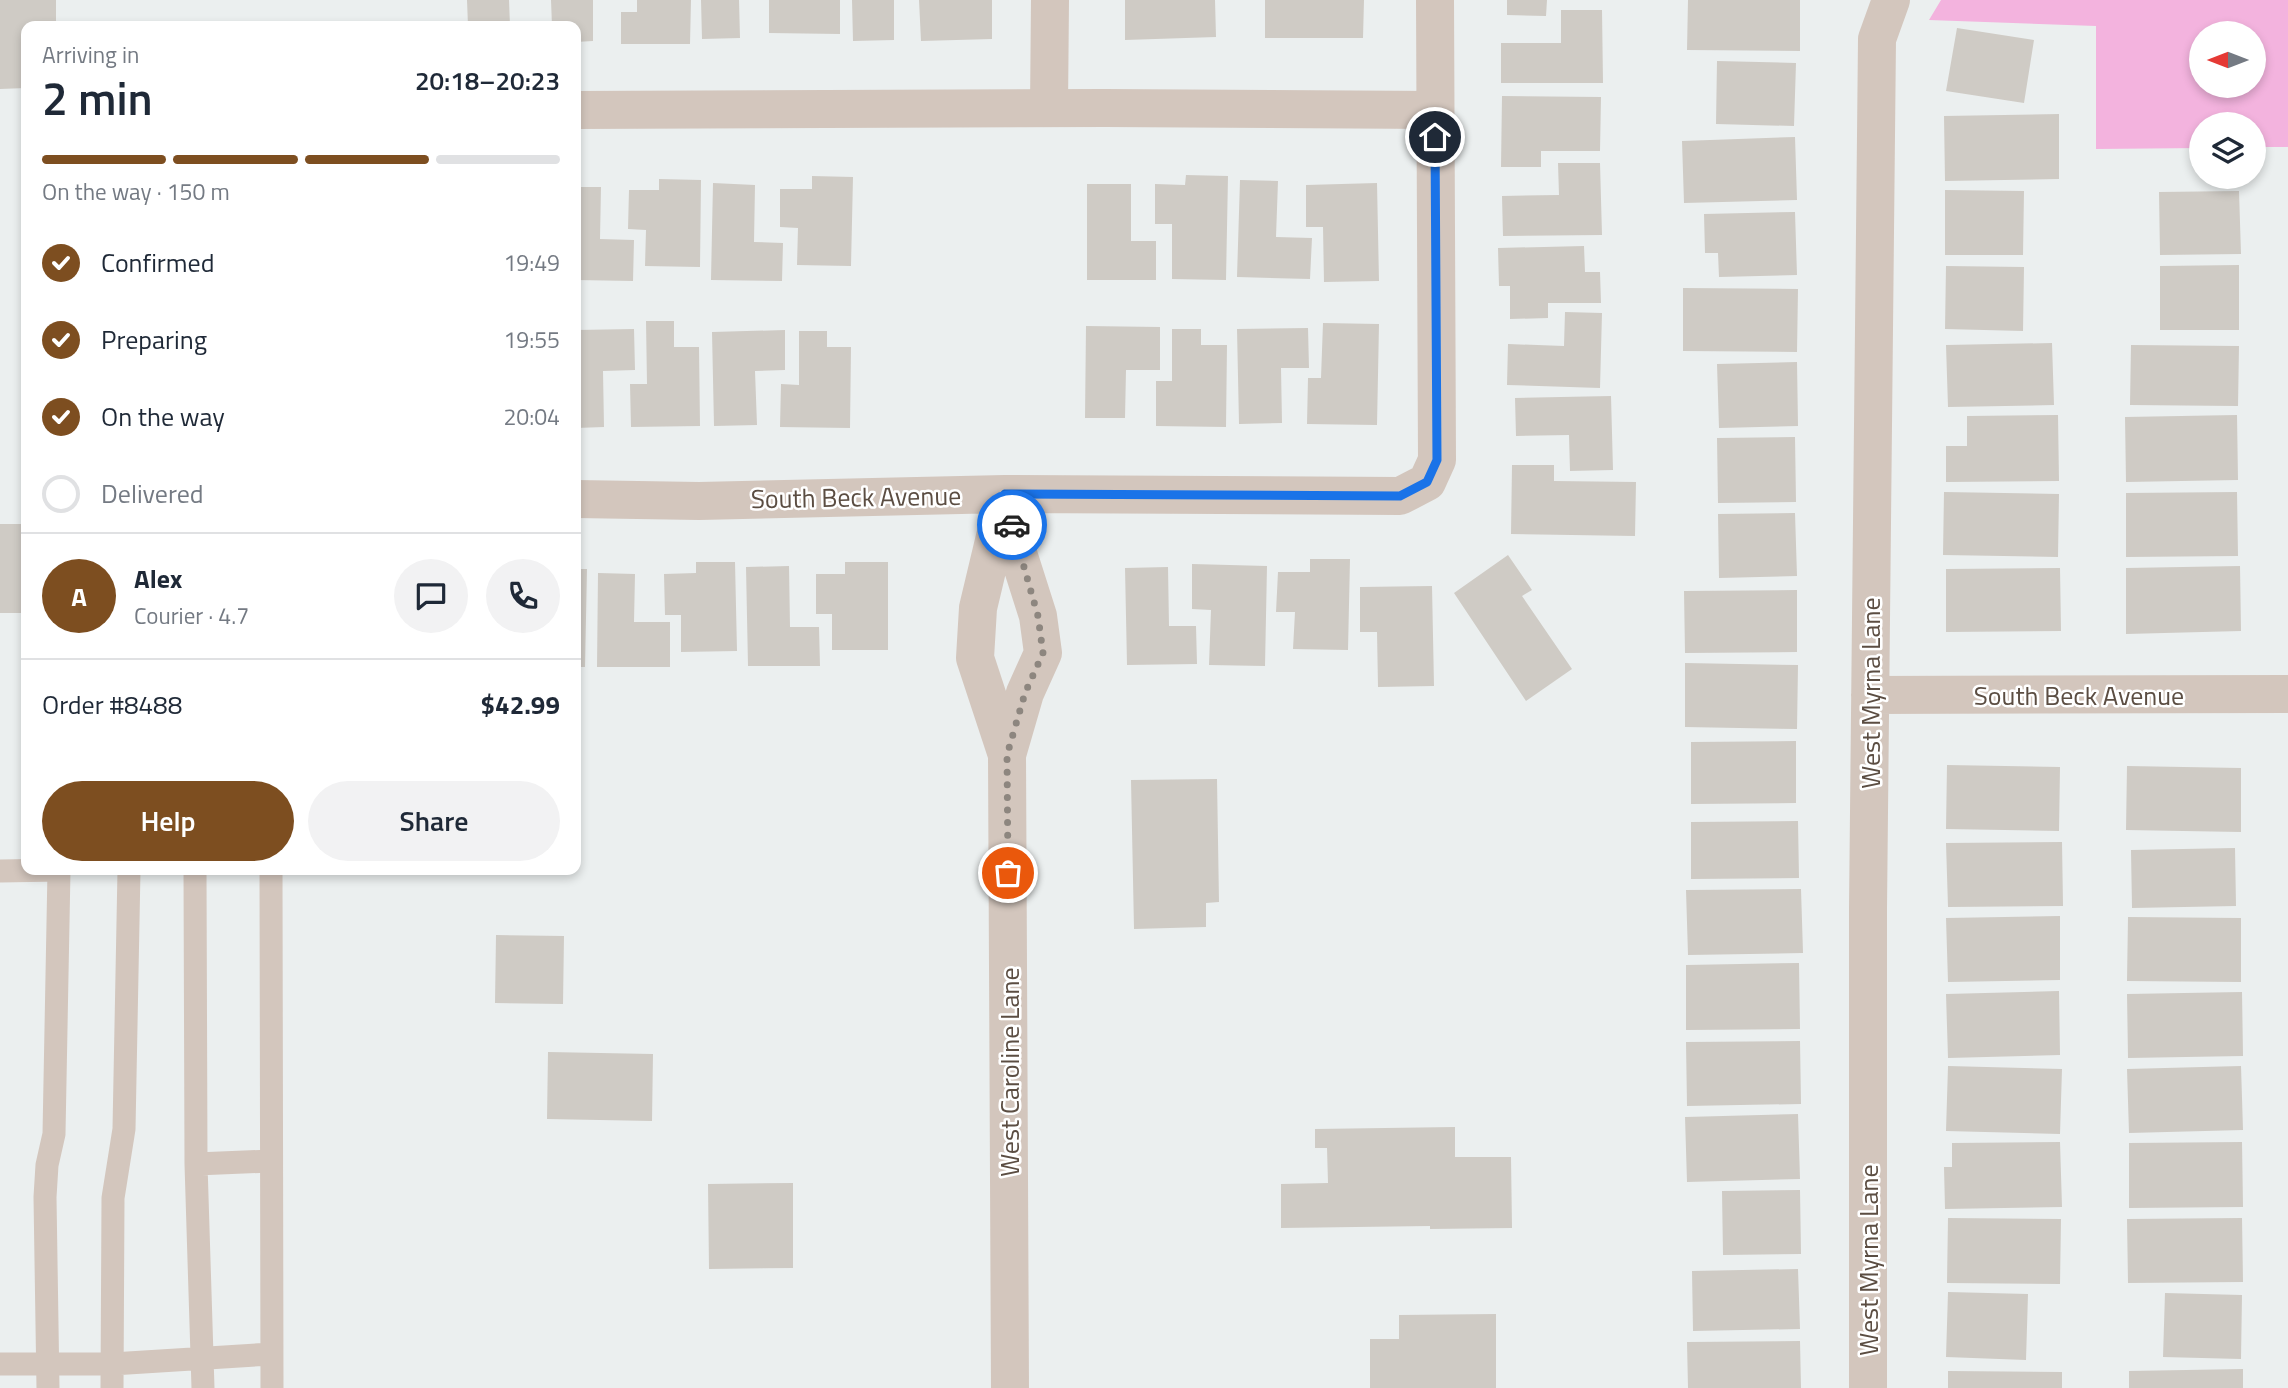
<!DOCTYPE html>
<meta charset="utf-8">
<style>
:root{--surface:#fff;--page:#f2f2f3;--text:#1f2937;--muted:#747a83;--line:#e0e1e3;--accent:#7d4e20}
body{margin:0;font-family:"Titillium Web",sans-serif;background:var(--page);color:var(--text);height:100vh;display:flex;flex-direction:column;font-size:26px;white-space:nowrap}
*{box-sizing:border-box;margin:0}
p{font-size:23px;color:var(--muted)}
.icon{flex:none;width:38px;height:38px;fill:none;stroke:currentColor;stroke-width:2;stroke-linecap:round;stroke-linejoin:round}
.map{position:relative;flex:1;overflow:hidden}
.sheet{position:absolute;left:21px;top:21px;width:560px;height:854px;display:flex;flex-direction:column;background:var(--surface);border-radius:14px;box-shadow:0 4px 10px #0003}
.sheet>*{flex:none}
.needle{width:46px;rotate:270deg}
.buttons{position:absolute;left:2189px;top:21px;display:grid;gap:14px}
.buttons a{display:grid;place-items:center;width:77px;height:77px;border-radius:50%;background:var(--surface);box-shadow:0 4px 10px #0003;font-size:35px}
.pin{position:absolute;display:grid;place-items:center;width:60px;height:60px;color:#fff;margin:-30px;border:4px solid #fff;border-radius:50%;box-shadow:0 2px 7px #0007}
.courier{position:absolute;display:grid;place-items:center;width:70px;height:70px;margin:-35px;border:5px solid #1a73e8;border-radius:50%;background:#fff;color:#222;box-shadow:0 2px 9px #0007}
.overview em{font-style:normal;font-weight:600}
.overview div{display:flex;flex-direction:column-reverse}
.overview{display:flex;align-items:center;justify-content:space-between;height:119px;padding:0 21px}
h1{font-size:46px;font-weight:600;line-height:52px}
.bar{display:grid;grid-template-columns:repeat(4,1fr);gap:10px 7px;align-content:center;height:84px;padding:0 21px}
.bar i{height:9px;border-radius:5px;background:var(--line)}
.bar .current{background:var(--accent)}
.bar p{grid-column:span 4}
.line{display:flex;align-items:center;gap:18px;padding:0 21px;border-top:2px solid var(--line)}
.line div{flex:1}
.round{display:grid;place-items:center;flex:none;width:74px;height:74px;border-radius:37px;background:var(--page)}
ol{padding:0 21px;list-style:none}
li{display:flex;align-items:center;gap:21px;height:77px}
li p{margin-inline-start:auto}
li .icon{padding:7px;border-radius:50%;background:var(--accent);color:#fff;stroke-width:4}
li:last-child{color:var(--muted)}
li i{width:38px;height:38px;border:4px solid var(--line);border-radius:50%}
.cta{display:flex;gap:14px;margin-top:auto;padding:14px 21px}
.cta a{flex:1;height:80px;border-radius:42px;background:var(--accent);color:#fff;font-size:28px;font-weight:600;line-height:80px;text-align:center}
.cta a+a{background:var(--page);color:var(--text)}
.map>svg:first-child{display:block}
.green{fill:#f3b3de;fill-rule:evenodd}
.building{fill:#cfcbc5}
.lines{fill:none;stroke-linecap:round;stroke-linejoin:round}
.service{stroke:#d3c6bd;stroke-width:23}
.minor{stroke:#d3c6bd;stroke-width:38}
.done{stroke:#8d867f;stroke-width:7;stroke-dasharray:0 12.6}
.route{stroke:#1a73e8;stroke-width:9}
.labels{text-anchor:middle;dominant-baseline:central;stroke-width:5;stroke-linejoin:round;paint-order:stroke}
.street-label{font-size:26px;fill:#5b4d42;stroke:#fff}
</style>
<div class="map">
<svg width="2288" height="1388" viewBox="0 0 2288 1388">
<rect width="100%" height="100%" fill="#ebefef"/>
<path class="green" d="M1941,0h347v147h-34v-23h-52l-1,24 -105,1v-123l-167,-6zM2202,33h52v53h-52z"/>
<path class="building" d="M0,0h56v26h-30v62l-26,1z
M467,0h42l1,26h-42z
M551,0h42v41l-17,1v-16h-24z
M637,0h54l-1,44h-69v-32h16z
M701,0h38l1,38 -38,1z
M769,0h71v34l-71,-1z
M852,0h42v40l-41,1z
M919,0h73v39l-71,2z
M1125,0h90l1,37 -91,3z
M1265,0h99l-1,38h-98z
M1507,0h40l-1,16 -39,-1z
M1688,0h112v51l-113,-1z
M1561,10h41l1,73h-102v-40h60z
M1957,28l77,12 -10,63 -78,-12z
M1717,61l79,2 -2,63 -78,-2z
M1502,96l99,1 -1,54h-59v16h-40z
M2059,114v65l-114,2 -1,-65z
M1795,137l2,63 -113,3 -2,-62z
M1558,163h42l2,72 -99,1 -1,-40 57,-1z
M1186,175l42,1 -2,104 -54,-1v-55h-17v-40l30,1z
M812,176l41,1 -2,89 -54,-1 1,-37 -18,-1v-38h32z
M659,179l42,1 -1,87 -55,-1 1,-36 -18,-1 1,-39h30z
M1240,180l38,1 -2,56 36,1 -2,41 -73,-2z
M713,183l42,2 -1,57 29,1 -1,38 -71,-1z
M1377,183l2,98 -55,1 -1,-55h-17v-42z
M1087,184h44v57h25v39h-69z
M576,187h25l-1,52 34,1 -1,41 -57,-1z
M1945,190l79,1 -1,64h-78z
M2239,191l2,63 -81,1 -1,-63z
M1795,212l2,63 -78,2 -1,-24h-13l-1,-39z
M1584,246l1,26h15l1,31h-53v15l-38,1v-33h-11l-1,-38z
M2239,265v65h-79v-64z
M1946,266l78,1 -1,64 -78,-2z
M1683,288l115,1 -1,63 -114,-1z
M1565,312l37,1 -2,75 -93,-3 1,-41 56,2z
M646,321h28v26h25l1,79 -69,1 -1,-43h17z
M1323,323l56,1 -2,101 -70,-1 1,-46h13z
M1086,326l74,1v43h-34l-1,48h-40z
M1308,328l1,40h-28l1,55 -43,1 -2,-95z
M634,329l1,41 -32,1 1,56 -28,1v-98z
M1172,329h29v16h26l-1,82 -70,-1v-45h16z
M785,330v40l-30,1 2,54 -43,1 -2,-94z
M799,331h28v16h24l-1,81 -70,-1 1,-43 18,1z
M2052,343l2,62 -106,2 -2,-62z
M2131,345l108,1 -1,60 -108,-1z
M1797,362l1,64 -79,2 -2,-64z
M1611,396l2,74 -43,1 -1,-36 -53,1 -1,-38z
M2058,415l1,66 -113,1v-36h21v-30z
M2237,415l1,65 -112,2 -1,-65z
M1795,437l1,65 -78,1 -1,-65z
M1512,465h42v16l82,1 -1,54 -124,-2z
M1944,492l115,2 -1,63 -115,-2z
M2237,492l1,64 -112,1v-64z
M1795,513l2,63 -78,2 -1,-64z
M0,524h23v89h-23z
M1508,555l24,35 -10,6 50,73 -46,32 -72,-108z
M1310,559h40l-2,91 -55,-1 2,-37h-19l2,-40h32z
M696,562h39l2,89 -56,1v-37h-16l-1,-41 32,-1z
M845,562h43v88h-56v-36h-16v-40h29z
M1192,564l75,2 -2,100 -56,-1 2,-55 -19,-1z
M789,566l1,61h29l1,39h-72l-2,-99z
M2240,566l1,65 -115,3v-66z
M1168,567l1,59h27l1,38 -70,1 -2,-97z
M2060,568l1,63 -115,1v-63z
M576,569h11l-2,98h-9z
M598,573l37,1 -1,48h36v45h-73z
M1432,586l2,100 -56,1 -1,-55h-17v-45z
M1797,590v62l-112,1 -1,-62z
M1685,663l113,2 -1,64 -112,-2z
M1796,741v62l-105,1v-62z
M1947,765l113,2 -1,64 -113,-2z
M2127,766l114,2v64l-115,-2z
M1217,779l2,123 -13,1v24l-72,2 -3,-149z
M1798,821l1,57 -108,1v-57z
M2062,842l1,64 -115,1 -2,-64z
M2235,848l1,58 -104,2 -1,-58z
M1801,889l2,64 -115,2 -2,-65z
M2060,916v64l-112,2 -2,-64z
M2128,917l113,1v64l-114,-1z
M496,935l68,1 -1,68 -68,-1z
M1799,963l1,66 -114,1v-65z
M2059,991l1,64 -112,3 -2,-64z
M2242,992l1,64 -115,2 -1,-64z
M1800,1041l1,63 -114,2 -1,-64z
M548,1052l105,2 -1,67 -105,-2z
M1948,1066l114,3 -2,65 -114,-3z
M2241,1066l2,64 -114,3 -2,-64z
M1798,1114l2,65 -113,3 -2,-65z
M1455,1127v30h56l1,71 -82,1v-3l-149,2v-44l47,-1 -1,-35h-12v-19z
M2060,1142l2,65 -117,2 -1,-42h8v-24z
M2242,1142l1,65 -114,1v-65z
M793,1183v85l-84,1 -1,-85z
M1800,1190l1,64 -78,1 -1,-64z
M1948,1218l113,1 -1,65 -113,-1z
M2242,1218l1,64 -115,1 -1,-64z
M1798,1269l2,60 -107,2 -1,-60z
M1948,1292l80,2 -2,66 -80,-3z
M2165,1293l77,2 -1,64 -78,-2z
M1496,1314v74h-126v-49h29v-24z
M1800,1341l1,47h-113l-1,-46z
M2243,1369v19h-114v-17z
M1948,1371l114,1v16h-114z"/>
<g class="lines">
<path class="service" d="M195,870l1,294 7,224
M271,870l1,518
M0,871l60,-1
M196,1164l75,-3
M0,1364h112l159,-10
M48,1388l-3,-191 2,-32 7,-31 5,-264
M112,1388l1,-190 11,-69 5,-259"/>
<path class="minor" d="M1049,108l1,-108
M576,110l529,-2 330,2
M1005,494l12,56 21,66 5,37 -18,40 -18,62 3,633
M576,499l123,2 306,-7 395,2 27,-14 10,-22 -2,-460
M1003,503l-25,105 -3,50 32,97
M1870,695l418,-1
M1868,1388v-479l9,-870 14,-39"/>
</g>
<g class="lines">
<path class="done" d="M1008,873l-1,-118 18,-62 18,-40 -5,-37 -26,-91"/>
<path class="route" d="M1012,525l-7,-31 395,2 27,-14 10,-22 -2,-323"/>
</g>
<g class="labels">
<g class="street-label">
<text transform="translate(856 497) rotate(-1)">South Beck Avenue</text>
<text transform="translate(1870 693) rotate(-90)">West Myrna Lane</text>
<text x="2079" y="695">South Beck Avenue</text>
<text transform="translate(1009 1072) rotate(-90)">West Caroline Lane</text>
<text transform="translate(1868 1260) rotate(-90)">West Myrna Lane</text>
</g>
</g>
</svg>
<div class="buttons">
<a><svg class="needle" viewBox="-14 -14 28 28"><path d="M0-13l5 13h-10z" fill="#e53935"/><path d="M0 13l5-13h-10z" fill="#747a83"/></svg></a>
<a><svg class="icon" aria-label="layers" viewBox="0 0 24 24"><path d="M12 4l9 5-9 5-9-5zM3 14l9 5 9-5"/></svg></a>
</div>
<div class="pin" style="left:1008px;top:873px;background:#ea580c"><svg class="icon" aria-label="bag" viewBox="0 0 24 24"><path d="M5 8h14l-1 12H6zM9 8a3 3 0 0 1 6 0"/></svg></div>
<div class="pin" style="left:1435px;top:137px;background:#1f2937"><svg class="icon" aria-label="home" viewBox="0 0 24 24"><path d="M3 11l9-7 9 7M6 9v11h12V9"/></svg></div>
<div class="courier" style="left:1012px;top:525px"><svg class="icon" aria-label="car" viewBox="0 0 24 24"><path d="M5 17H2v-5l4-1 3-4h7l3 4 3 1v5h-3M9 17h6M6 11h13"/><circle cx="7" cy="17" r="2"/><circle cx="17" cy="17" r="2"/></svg></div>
<section class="sheet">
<div class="overview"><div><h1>2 min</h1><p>Arriving in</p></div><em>20:18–20:23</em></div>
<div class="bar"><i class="current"></i><i class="current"></i><i class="current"></i><i></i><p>On the way · 150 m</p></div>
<ol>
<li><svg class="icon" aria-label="check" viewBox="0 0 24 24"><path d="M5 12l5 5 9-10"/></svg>Confirmed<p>19:49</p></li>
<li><svg class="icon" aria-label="check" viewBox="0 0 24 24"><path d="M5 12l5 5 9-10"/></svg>Preparing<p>19:55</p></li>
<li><svg class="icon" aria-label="check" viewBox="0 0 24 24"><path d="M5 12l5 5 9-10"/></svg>On the way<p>20:04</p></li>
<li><i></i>Delivered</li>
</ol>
<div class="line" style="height:126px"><b class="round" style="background:var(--accent);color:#fff">A</b><div><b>Alex</b><p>Courier · 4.7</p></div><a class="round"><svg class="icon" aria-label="chat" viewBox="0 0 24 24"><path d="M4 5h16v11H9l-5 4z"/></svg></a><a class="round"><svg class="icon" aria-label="phone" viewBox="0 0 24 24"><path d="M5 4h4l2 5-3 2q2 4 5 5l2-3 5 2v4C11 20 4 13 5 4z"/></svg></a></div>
<div class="line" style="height:91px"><div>Order #8488</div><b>$42.99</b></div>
<div class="cta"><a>Help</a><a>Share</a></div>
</section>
</div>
